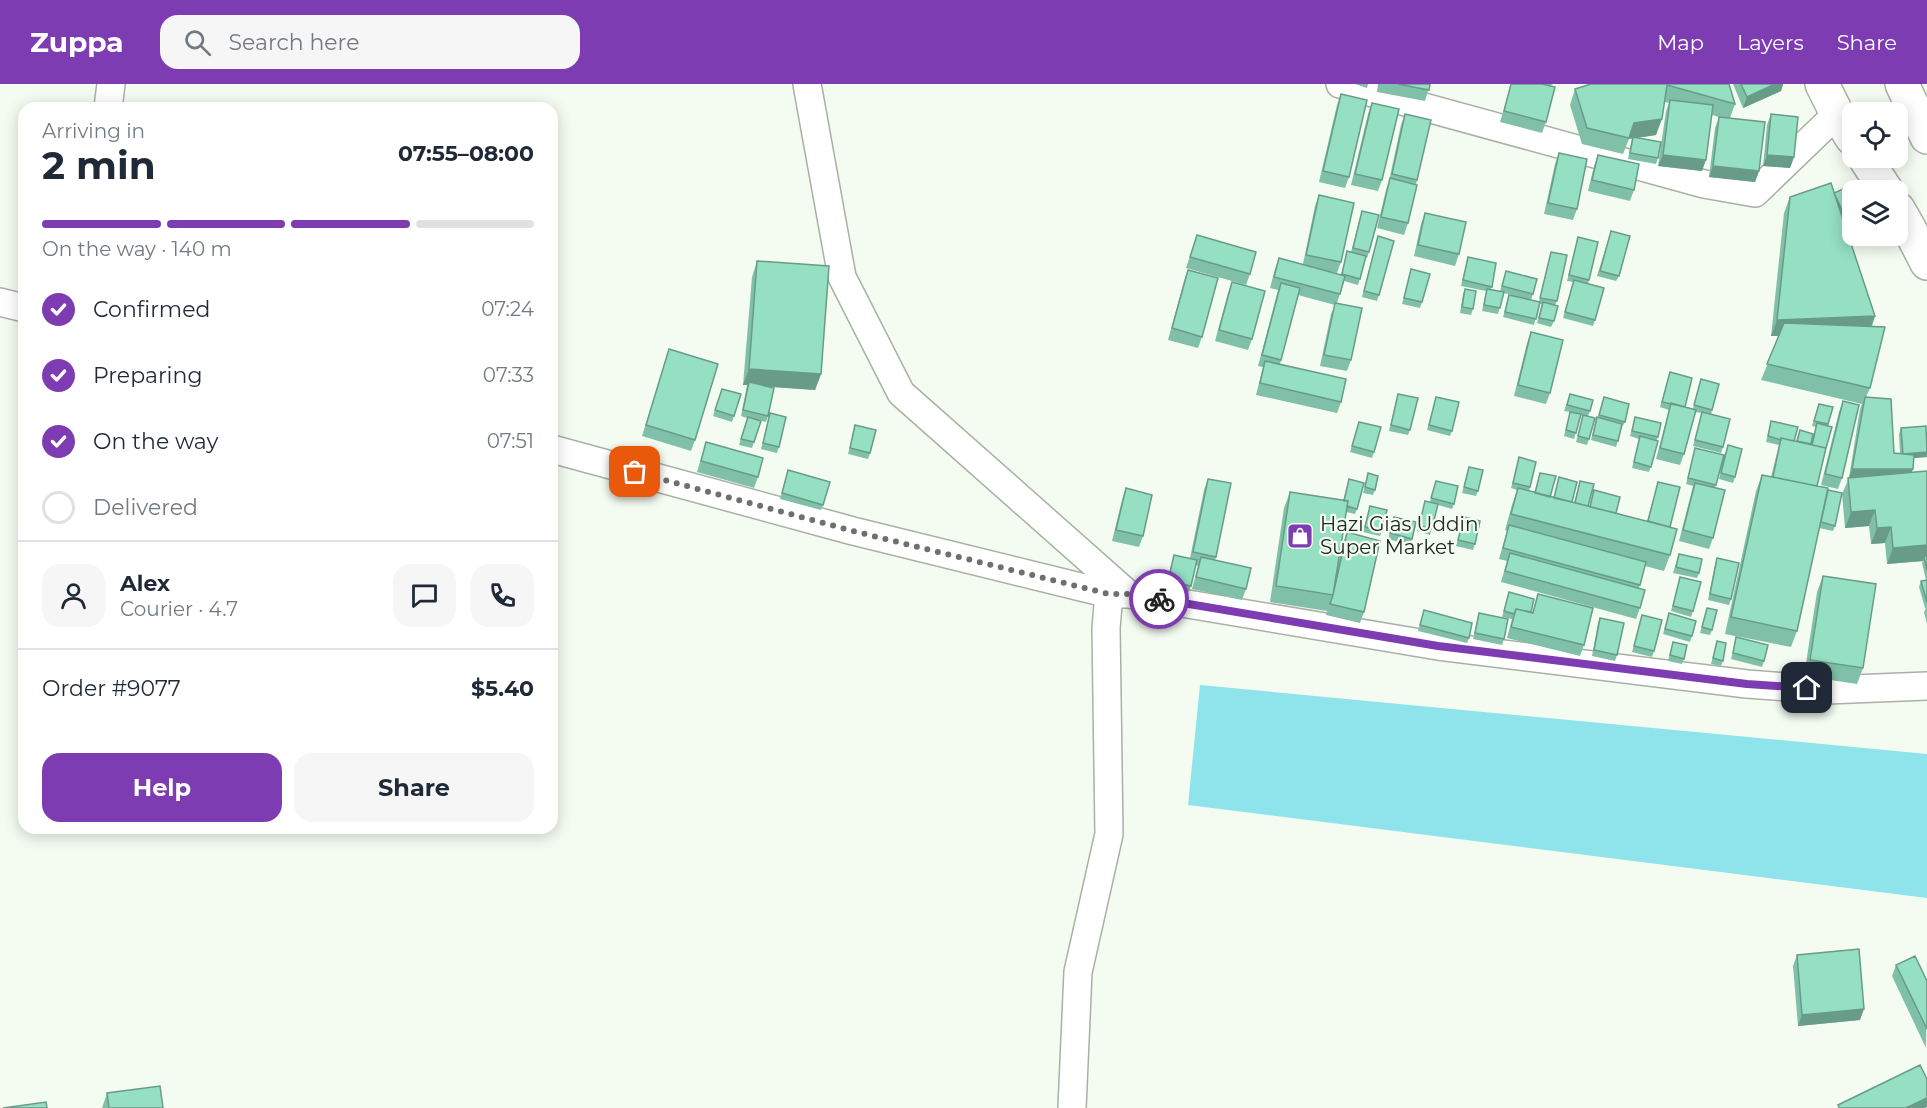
<!DOCTYPE html>
<meta charset="utf-8">
<style>
:root{--surface:#fff;--page:#f6f6f7;--text:#1f2937;--muted:#747a83;--line:#e0e1e3;--accent:#7d3cb1}
body{margin:0;font-family:Montserrat,sans-serif;background:var(--page);color:var(--text);height:100vh;display:flex;flex-direction:column;font-size:22px;white-space:nowrap}
*{box-sizing:border-box;margin:0}
p{font-size:20px;color:var(--muted)}
.icon{flex:none;width:33px;height:33px;fill:none;stroke:currentColor;stroke-width:2;stroke-linecap:round;stroke-linejoin:round}
.map{position:relative;flex:1;overflow:hidden}
.panel{position:absolute;left:18px;top:18px;width:540px;height:732px;display:flex;flex-direction:column;background:var(--surface);border-radius:18px;box-shadow:0 3px 15px #0003}
.panel>*{flex:none}
.fabs{position:absolute;left:1842px;top:18px;display:grid;gap:12px}
.fabs a{display:grid;place-items:center;width:66px;height:66px;border-radius:12px;background:var(--surface);box-shadow:0 3px 15px #0003;font-size:30px}
.pin{position:absolute;display:grid;place-items:center;width:51px;height:51px;color:#fff;margin:-26px;border-radius:12px;box-shadow:0 3px 9px #0006}
.courier{position:absolute;display:grid;place-items:center;width:60px;height:60px;margin:-30px;border:4px solid #7d3cb1;border-radius:50%;background:#fff;color:#222;box-shadow:0 2px 8px #0007}
.summary em{font-style:normal;font-weight:700}
.summary div{display:flex;flex-direction:column-reverse}
.summary{display:flex;align-items:center;justify-content:space-between;height:102px;padding:0 24px}
h1{font-size:39px;font-weight:700;line-height:45px}
.bar{display:grid;grid-template-columns:repeat(4,1fr);gap:9px 6px;align-content:center;height:72px;padding:0 24px}
.bar i{height:8px;border-radius:4px;background:var(--line)}
.bar .current{background:var(--accent)}
.bar p{grid-column:span 4}
.line{display:flex;align-items:center;gap:15px;padding:0 24px;border-top:2px solid var(--line)}
.line div{flex:1}
.round{display:grid;place-items:center;flex:none;width:63px;height:63px;border-radius:18px;background:var(--page)}
ol{padding:0 24px;list-style:none}
li{display:flex;align-items:center;gap:18px;height:66px}
li p{margin-inline-start:auto}
li .icon{padding:6px;border-radius:50%;background:var(--accent);color:#fff;stroke-width:4}
li:last-child{color:var(--muted)}
li i{width:33px;height:33px;border:3px solid var(--line);border-radius:50%}
.primary-button{display:flex;gap:12px;margin-top:auto;padding:12px 24px}
.primary-button a{flex:1;height:69px;border-radius:18px;background:var(--accent);color:#fff;font-size:24px;font-weight:700;line-height:69px;text-align:center}
.primary-button a+a{background:var(--page);color:var(--text)}
header{display:flex;align-items:center;gap:36px;box-sizing:border-box;height:84px;padding:0 30px;background:var(--accent);color:#fff}
header strong{font-size:28px}
nav{display:flex;gap:33px;margin-inline-start:auto;font-size:21px}
.search{width:420px;height:54px;background:var(--page);display:flex;align-items:center;gap:15px;box-sizing:border-box;padding:0 21px;border-radius:18px;color:var(--muted);font-size:22px}
.map>svg:first-child{display:block}
.water{fill:#8fe4ec}
.lines{fill:none;stroke-linecap:round;stroke-linejoin:round}
.minor-casing{stroke:#a9b0a5;stroke-width:30}
.secondary-casing{stroke:#a9b0a5;stroke-width:36}
.motorway-casing{stroke:#a9b0a5;stroke-width:36}
.minor{stroke:#fff;stroke-width:27}
.secondary{stroke:#fff;stroke-width:33}
.motorway{stroke:#fff;stroke-width:33}
.wall{fill:#80c0a8}
.shaded-wall{fill:#689c88}
.building{fill:#95dfc3;stroke:#689c88;stroke-width:1.5}
.done{stroke:#6c716a;stroke-width:6;stroke-dasharray:0 10.8}
.route{stroke:#7d3cb1;stroke-width:8}
.labels{text-anchor:middle;dominant-baseline:central;stroke-width:4.5;stroke-linejoin:round;paint-order:stroke}
.poi-label{font-size:20px;fill:#232622;stroke:#f4fcf1;text-anchor:start}
</style>
<header>
<strong>Zuppa</strong>
<div class="search"><svg class="icon" aria-label="search" viewBox="0 0 24 24"><circle cx="10" cy="10" r="6"/><path d="M15 15l6 6"/></svg>Search here</div>
<nav><a>Map</a><a>Layers</a><a>Share</a></nav>
</header>
<div class="map">
<svg width="1927" height="1024" viewBox="0 0 1927 1024">
<rect width="100%" height="100%" fill="#f4fcf1"/>
<path class="water" d="M1200,601l727,69v144l-739,-93z"/>
<g class="lines">
<defs>
<path id="minor" d="M807,0l35,193 59,116 227,201
M1340,0l364,100 51,9 82,-79
M108,24l3,-24
M0,218l24,6
M552,365l301,82 256,63h19l310,52 309,38 80,6 100,-4
M1072,1024l6,-136 31,-138 -3,-206 3,-34"/>
<path id="secondary" d="M1822,0l15,30 15,24
M1865,74l21,32
M1898,125l11,19 18,35"/>
<path id="motorway" d="M1902,0l25,53"/>
</defs>
<use href="#minor" class="minor-casing"/>
<use href="#secondary" class="secondary-casing"/>
<use href="#motorway" class="motorway-casing"/>
<use href="#minor" class="minor"/>
<use href="#secondary" class="secondary"/>
<use href="#motorway" class="motorway"/>
</g>
<path class="wall" d="M1355,0h13l-1,4z
M1378,0h52l-5,17 -48,-9z
M1511,0h42l-4,2 -3,36 -4,11 -42,-11z
M1591,0h138l6,20 -5,14 29,53 -4,11 -46,-5 6,-49 4,-11 -7,-2 -10,56 -44,-5 8,-55 3,-8 -5,-1 -8,33 -20,3 22,20 -2,6 -28,-5 4,-21 -3,1 -6,15 -41,-10 -12,-39 5,-16z
M1733,0h50l-2,7 -38,17z
M1341,10l8,83 -4,11 -26,-6 18,-77z
M1372,19l10,77 -4,11 -27,-6 17,-71z
M1405,30l12,66 -9,43 -4,12 -27,-7 9,-38 3,-9 12,-56z
M1771,30l23,43 -4,11 -27,-2 4,-41z
M1559,69l18,56 -4,11 -29,-6 11,-50z
M1598,71l36,35 -4,11 -42,-10 6,-25z
M1834,109l18,17 -11,4 34,102 -3,10 -2,62 -4,9 28,56h6l-1,-19 2,-6 26,5v24l-13,1 -2,14 15,-1v153l-3,-12 2,-4h-1l-6,-21 2,-6 5,-1 -4,-17 1,-2 -36,3 -2,-21 -14,1 -2,-18 -24,2 -3,-34 7,-16 11,-69 2,-5 -101,-24 18,-44h-8l13,-123 6,-16z
M1319,111l22,67 -4,11 -12,-2 16,4 6,-24 4,1 11,-41 7,41 -2,6h-1l-8,27 -14,-4 -7,22 14,57 -4,11 -27,-5 11,-52 4,-9 -37,-10 -18,69 61,38 -4,11 -81,-18 7,-28 -5,-1 20,-76 -8,-2 5,-19 4,-11 24,6 12,-58z
M1425,129l34,41 -4,12 -41,-10 7,-32z
M1611,147l8,45 -3,5 -19,-5z
M1197,151l53,39 -4,11 -60,-17z
M1378,152l1,59 -2,6 -15,-4z
M1578,153l11,43 -1,4 7,36 -2,6 -30,-8 10,-36 -6,-1z
M1551,168l6,49 -2,4 -1,16 -3,6 -14,-4 5,-19h-3l-5,21 -31,-8 6,-22 10,2 -15,-4 -6,21 -16,-3 4,-20 -25,-5 7,-29 24,30 -1,2 9,2 6,-20 27,23 -2,6 8,2z
M757,177l64,113 -6,16 -46,-3 -1,29 -2,6 -9,-2 4,1 -9,27 -13,-3 8,-27 -6,-2 6,-31h-4l9,-108z
M1411,185l11,33 -2,6 -18,-4z
M1188,186l14,67 -4,11 -30,-8 16,-59z
M1232,198l20,57 -4,11 -33,-9 13,-48z
M1465,205l8,20 -2,6 -11,-2 3,-19z
M1531,248l19,61 -4,11 -32,-8 13,-53z
M669,265l26,91 -4,11 -49,-15z
M1670,288l15,35 8,2 8,-30 11,31 -1,5 12,32 -2,6 -28,-7 9,-33 -7,-1 -11,42 -4,11 -24,-6 13,-49 -9,-3z
M1398,310l12,36 -2,5 -19,-4z
M1570,310l20,17 -2,5 1,23 -2,6 -11,-3 7,-26 -2,-1 -7,24 -10,-3 6,-24 -6,-1z
M720,311l14,21 -2,6 -19,-6z
M1436,313l16,34 -2,5 -23,-6z
M1604,313l21,25 -3,5 -6,20 -25,-7 4,-17 2,-6 1,1z
M1843,317l-1,77 -4,11 -17,-4 18,-73z
M1819,320l14,3 -5,19 -2,22 -9,38 18,40 -2,5 -14,-3 -22,103 -6,16 -66,-13 31,-143 6,-16 9,2 8,-32 -13,-3 5,-21 23,20h2l4,-11 11,15 5,-18 -4,-1z
M770,329l9,34 -2,6 -16,-4z
M1635,333l26,6 -12,49 -17,-4 7,-29 -9,-3z
M1359,338l15,30 -2,6 -22,-6z
M855,341l15,28 -2,6 -20,-5z
M706,358l52,35 -4,11 -57,-16z
M1728,361l7,32 -2,6 -14,-4z
M1695,364l29,7 -9,33 -2,50 -4,11 -30,-8 12,-47 2,-8 -7,-2z
M1519,373l11,30 -1,4 6,2 5,-20 10,24 4,1 5,-21 13,25 2,1 6,-22 8,25 1,1 5,-17 22,23 31,8 11,-39 12,45v28l-6,16 -19,-5 -6,22 1,20 -4,11 -135,-37 6,-21 -8,-2 8,-28 -2,-1 7,-25 5,-15 -6,-2z
M1469,383l9,24 -2,5 -14,-3z
M788,386l35,35 -2,5 -41,-11z
M1368,389l7,17 -2,5 -10,-2z
M1208,395l8,78 -1,3 31,29 -4,11 -50,-11 6,-23 -2,-1 -7,27 -23,-5 8,-32 16,3 14,-68z
M1349,395l8,30 -2,5 -9,-2 -8,52 5,-20 4,-12 17,80 -4,11 -34,-8 1,-4 -57,-9 14,-94 6,-16 53,9z
M1436,397l18,23 -2,5 -14,-4 -8,30 -13,-4 8,-30 5,1z
M1126,404l17,48 -4,11 -27,-6 10,-41z
M1370,422l12,25 -2,5 -17,-4z
M1394,433l18,22 -2,6 -22,-6z
M1464,433l11,27 -2,6 -17,-4z
M1679,470l20,19 -2,5 -24,-5z
M1717,474l14,41 -2,6 -21,-5 7,-36z
M1823,492l40,92 -6,16 -53,-8 13,-84z
M1680,493l13,34 -2,6 -20,-6z
M1509,508l23,21 6,-19 46,51 -4,11 -73,-18 5,-19 -10,-2z
M1707,524l5,22 -2,5 -10,-2z
M1424,526l45,28 -2,5 -49,-12z
M1479,529l25,26 -2,6 -29,-6z
M1669,529l23,23 -2,6 -27,-8z
M1642,531l12,36 -2,6 -20,-5z
M1600,534l17,37 -2,6 -23,-5 6,-33z
M1736,553l28,24 -2,6 -31,-8z
M1717,557l6,20 -2,5 -10,-2z
M1673,558l11,17 -2,5 -14,-3z
M1797,871l63,65 -62,6 -5,-60z
M1896,881l31,16 -1,67 -34,-72z
M107,1009l56,15h-61z"/>
<path class="shaded-wall" d="M1775,0h8l-2,7 -38,17 4,-11z
M1662,35l-6,16 -27,4 5,-16z
M1663,71l43,5 -4,11 -44,-5z
M1767,71l27,2 -4,11 -27,-2z
M1713,82l46,5 -4,11 -46,-5z
M1852,121v5l-13,5 3,-5z
M1875,232l-6,16 -98,4 6,-16z
M749,285l72,5 -6,16 -67,-5 1,-3 -2,3h-4z
M1927,368v5l-26,2 2,-5z
M1852,385h61l-4,11h-61z
M1875,426l-6,16 -24,2 6,-16z
M1891,443l-6,16 -14,1 6,-16z
M1927,461v15l-3,-3 -1,4 -36,3 6,-16z
M1864,925l-4,11 -62,6 4,-11z
M1927,1014v9l-2,1h-19z"/>
<path class="building" d="M1398,0h32l-1,6z
M1511,0h31l13,3 -9,35 -42,-11z
M1591,0h138l6,20 -68,-19 -5,34 -28,4 -5,15 -42,-10 -12,-39z
M1741,0h34l-28,13z
M1341,10l26,6 -18,77 -26,-6z
M1670,16l43,5 -7,55 -43,-5z
M1372,19l27,6 -17,71 -27,-6z
M1405,30l26,6 -14,60 -25,-6z
M1771,30l27,3 -4,40 -27,-2z
M1719,33l46,5 -6,49 -46,-5z
M1633,53l28,5 -3,16 -28,-5z
M1559,69l28,6 -10,50 -29,-6z
M1598,71l41,9 -5,26 -42,-10z
M1390,94l27,7 -9,38 -27,-6z
M1831,99l44,133 -98,4 13,-123z
M1852,101l3,5h-3v15l-10,5 -8,-17z
M1319,111l35,8 -13,59 -35,-7z
M1362,127l17,4 -10,37 -16,-4z
M1425,129l41,9 -7,32 -41,-9z
M1611,147l19,5 -11,40 -19,-5z
M1197,151l59,17 -6,22 -60,-17z
M1378,152l16,5 -15,54 -15,-4z
M1578,153l20,5 -9,38 -20,-5z
M1347,167l19,5 -6,23 -18,-5z
M1551,168l16,3 -10,46 -17,-3z
M1468,173l28,6 -4,24 -29,-7z
M1279,174l66,18 -5,18 -66,-17z
M757,177l72,5 -8,108 -72,-5z
M1411,185l19,5 -8,28 -18,-4z
M1188,186l30,8 -16,59 -30,-9z
M1506,187l31,8 -4,15 -31,-8z
M1574,196l30,8 -9,32 -30,-8z
M1232,198l33,9 -13,48 -33,-9z
M1281,199l19,5 -19,72 -19,-5z
M1465,205l11,2 -3,18 -11,-2z
M1487,205l17,3 -4,16 -16,-3z
M1509,211l31,7 -4,17 -31,-7z
M1543,218l15,4 -4,15 -15,-3z
M1335,219l27,5 -11,52 -27,-5z
M1784,239l101,4 -15,61 -103,-24z
M1531,248l32,8 -13,53 -32,-8z
M669,265l49,15 -23,76 -49,-15z
M1265,277l81,18 -5,23 -81,-19z
M1670,288l22,6 -7,29 -23,-5z
M1701,295l18,5 -7,26 -18,-5z
M749,298l25,6 -6,28 -25,-6z
M722,305l19,5 -7,22 -19,-6z
M1398,310l20,4 -8,32 -19,-5z
M1570,310l23,6 -3,11 -23,-6z
M1436,313l23,5 -7,29 -23,-6z
M1604,313l25,7 -4,18 -26,-7z
M1865,313l26,2 3,54 20,2 -1,14h-61z
M1843,317l16,4 -17,73 -17,-4z
M1671,319l25,7 -12,44 -24,-6z
M1819,320l14,3 -5,17 -14,-3z
M1570,328l11,2 -5,19 -10,-3z
M1702,328l28,7 -7,28 -28,-7z
M770,329l16,4 -7,30 -16,-4z
M1583,331l12,3 -6,21 -11,-3z
M748,333l13,4 -7,21 -13,-3z
M1597,333l25,7 -4,17 -25,-6z
M1635,333l26,6 -3,14 -26,-6z
M1771,337l27,6 -4,14 -13,-3v2l-13,-4z
M1359,338l22,5 -7,25 -22,-6z
M1817,339l15,4 -6,21 -14,-3z
M855,341l21,5 -6,23 -20,-5z
M1926,342l1,26 -24,2 -2,-26z
M1800,346l13,4 -2,10 -14,-3z
M1640,352l18,5 -7,26 -17,-5z
M1781,354l45,10 -9,38 -44,-9z
M706,358l57,16 -5,19 -57,-16z
M1728,361l14,4 -7,28 -14,-4z
M1695,364l29,7 -8,30 -28,-7z
M1519,373l17,5 -6,25 -17,-4z
M1469,383l14,3 -5,21 -14,-4z
M788,386l42,12 -7,23 -41,-12z
M1927,387v74l-34,3 -2,-21 -14,1 -2,-18 -24,2 -3,-34z
M1368,389l10,3 -3,14 -10,-3z
M1540,389l16,3 -6,21 -15,-4z
M1762,391l66,13 -31,143 -66,-14z
M1559,393l18,5 -5,20 -18,-4z
M1208,395l23,4 -15,74 -23,-5z
M1349,395l15,4 -7,26 -10,-3 1,-5h-4z
M1436,397l22,5 -4,18 -23,-6z
M1580,397l14,3 -6,22 -13,-3z
M1658,398l22,5 -10,40 -22,-6z
M1695,399l30,7 -12,48 -30,-8z
M1126,404l26,7 -9,41 -27,-6z
M1518,404l159,41 -7,26 -159,-41z
M1594,406l26,7 -4,16 -26,-6z
M1828,406l14,3 -7,33 -14,-4z
M1290,408l58,9 -15,94 -57,-9z
M1425,417l13,3 -6,25 -13,-3z
M1370,422l17,4 -5,21 -17,-4z
M1394,433l22,5 -4,17 -22,-6z
M1464,433l16,4 -5,23 -17,-4z
M1509,441l137,37 -6,23 -137,-37z
M1347,448l33,9 -16,71 -34,-8 3,-9z
M1510,469l135,37 -5,18 -135,-37z
M1679,470l23,5 -3,14 -23,-6z
M1174,471l23,5 -6,26 -23,-5z
M1927,472v14l-3,-13z
M1201,473l50,11 -5,21 -50,-12z
M1717,474l22,5 -8,36 -21,-5z
M1823,492l53,8 -13,84 -53,-8z
M1680,493l21,5 -8,29 -20,-5z
M1927,496v22l-6,-21z
M1509,508l25,7 -3,13 -15,-3 -2,5 -10,-3z
M1538,510l55,14 -9,37 -73,-18 5,-18 17,4z
M1707,524l10,2 -5,20 -10,-3z
M1424,526l48,13 -3,15 -49,-13z
M1479,529l29,6 -4,20 -29,-6z
M1669,529l27,8 -4,15 -27,-7z
M1642,531l20,5 -8,31 -20,-5z
M1600,534l24,5 -7,32 -23,-5z
M1736,553l32,8 -4,16 -31,-8z
M1717,557l9,2 -3,18 -10,-3z
M1673,558l14,3 -3,14 -14,-4z
M1859,865l5,60 -62,6 -5,-60z
M1915,872l12,25v48l-31,-64z
M1920,981l7,14v19l-21,10h-67l-1,-3z
M160,1002l3,22h-54l-2,-15z
M46,1018l1,6h-44z"/>
<g class="lines">
<path class="done" d="M635,388l218,59 256,63h19l31,5"/>
<path class="route" d="M1159,515l279,47 309,38 60,4"/>
</g>
<defs>
<symbol id="shop-square" viewBox="-11 -11 22 22"><rect x="-9" y="-9" width="18" height="18" rx="4" fill="#7d3cb1" stroke="#f4fcf1"/><path d="M-5-2.5h2.3a2.7 3.5 0 0 1 5.4 0H5L5.5 6h-11ZM-1.5-2.5h3a1.5 2.3 0 0 0-3 0Z" fill="#fff"/></symbol>
</defs>
<g fill-rule="evenodd">
<use href="#shop-square" x="1285" y="437" width="30" height="30"/>
</g>
<g class="labels">
<g class="poi-label">
<text x="1320" y="440">Hazi Gias Uddin<tspan x="1320" dy="23">Super Market</tspan></text>
</g>
</g>
</svg>
<div class="fabs">
<a><svg class="icon" aria-label="locate" viewBox="0 0 24 24"><circle cx="12" cy="12" r="6"/><path d="M12 2v4M12 18v4M2 12h4M18 12h4"/></svg></a>
<a><svg class="icon" aria-label="layers" viewBox="0 0 24 24"><path d="M12 4l9 5-9 5-9-5zM3 14l9 5 9-5"/></svg></a>
</div>
<div class="pin" style="left:635px;top:388px;background:#ea580c"><svg class="icon" aria-label="bag" viewBox="0 0 24 24"><path d="M5 8h14l-1 12H6zM9 8a3 3 0 0 1 6 0"/></svg></div>
<div class="pin" style="left:1807px;top:604px;background:#1f2937"><svg class="icon" aria-label="home" viewBox="0 0 24 24"><path d="M3 11l9-7 9 7M6 9v11h12V9"/></svg></div>
<div class="courier" style="left:1159px;top:515px"><svg class="icon" aria-label="bike" viewBox="0 0 24 24"><circle cx="6" cy="16" r="4"/><circle cx="18" cy="16" r="4"/><path d="M6 16l4-8h5l3 8M10 8l3 8H6M13 5h3"/></svg></div>
<section class="panel">
<div class="summary"><div><h1>2 min</h1><p>Arriving in</p></div><em>07:55–08:00</em></div>
<div class="bar"><i class="current"></i><i class="current"></i><i class="current"></i><i></i><p>On the way · 140 m</p></div>
<ol>
<li><svg class="icon" aria-label="check" viewBox="0 0 24 24"><path d="M5 12l5 5 9-10"/></svg>Confirmed<p>07:24</p></li>
<li><svg class="icon" aria-label="check" viewBox="0 0 24 24"><path d="M5 12l5 5 9-10"/></svg>Preparing<p>07:33</p></li>
<li><svg class="icon" aria-label="check" viewBox="0 0 24 24"><path d="M5 12l5 5 9-10"/></svg>On the way<p>07:51</p></li>
<li><i></i>Delivered</li>
</ol>
<div class="line" style="height:108px"><a class="round"><svg class="icon" aria-label="person" viewBox="0 0 24 24"><circle cx="12" cy="8" r="4"/><path d="M4 21q1-7 8-7t8 7"/></svg></a><div><b>Alex</b><p>Courier · 4.7</p></div><a class="round"><svg class="icon" aria-label="chat" viewBox="0 0 24 24"><path d="M4 5h16v11H9l-5 4z"/></svg></a><a class="round"><svg class="icon" aria-label="phone" viewBox="0 0 24 24"><path d="M5 4h4l2 5-3 2q2 4 5 5l2-3 5 2v4C11 20 4 13 5 4z"/></svg></a></div>
<div class="line" style="height:78px"><div>Order #9077</div><b>$5.40</b></div>
<div class="primary-button"><a>Help</a><a>Share</a></div>
</section>
</div>
